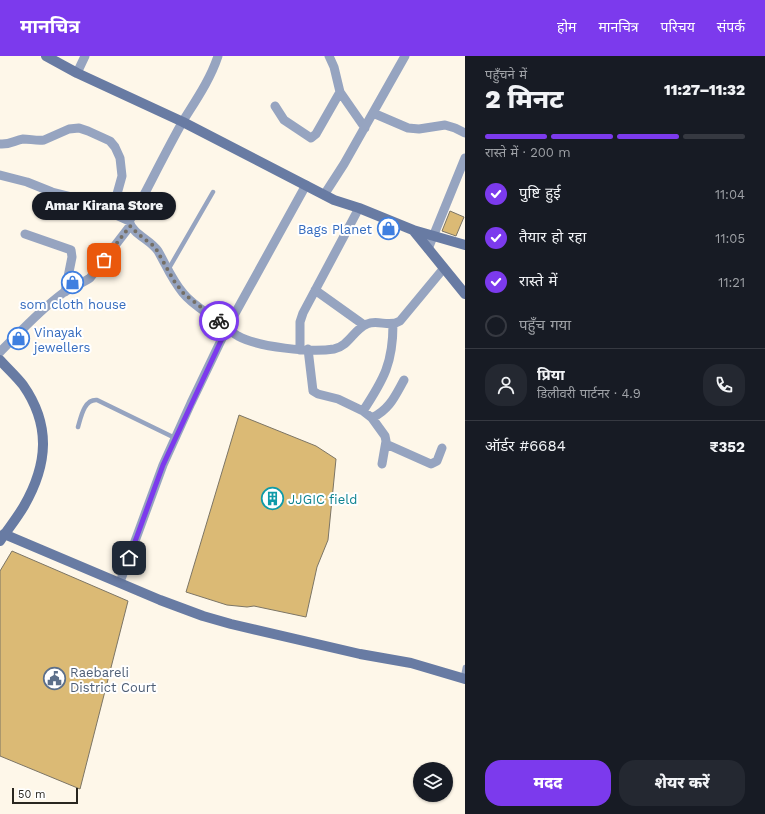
<!DOCTYPE html>
<html lang="hi">
<meta charset="utf-8">
<style>
:root{--surface:#171b24;--page:#242831;--text:#f1f3f6;--muted:#9ea1a6;--line:#363941;--accent:#7c3aed}
body{margin:0;font-family:"Work Sans","Noto Sans Devanagari",sans-serif;background:var(--page);color:var(--text);height:100vh;display:flex;flex-direction:column;font-size:15px;white-space:nowrap}
*{box-sizing:border-box;margin:0}
p{font-size:13px;color:var(--muted)}
.icon{flex:none;width:22px;height:22px;fill:none;stroke:currentColor;stroke-width:2;stroke-linecap:round;stroke-linejoin:round}
.map{position:relative;flex:1;overflow:hidden}
.details{display:flex;flex-direction:column;background:var(--surface);width:300px}
.details>*{flex:none}
.tools{position:absolute;left:413px;top:706px;display:grid;gap:8px}
.tools a{display:grid;place-items:center;width:40px;height:40px;border-radius:50%;background:var(--surface);box-shadow:0 1px 3px #0004;font-size:20px}
.scale{position:absolute;left:12px;bottom:10px;width:66px;box-sizing:border-box;padding-left:4px;border:2px solid #29261f;border-top:0;font-size:11px;line-height:14px;white-space:nowrap;color:#29261f;-webkit-text-stroke:3px #fff;paint-order:stroke}
.pin{position:absolute;display:grid;place-items:center;width:34px;height:34px;color:#fff;margin:-17px;border-radius:8px;box-shadow:0 2px 6px #0006}
.courier{position:absolute;display:grid;place-items:center;width:40px;height:40px;margin:-20px;border:3px solid #7c3aed;border-radius:50%;background:#fff;color:#222;box-shadow:0 1px 5px #0007}
.bubble{position:absolute;height:28px;border-radius:14px;background:var(--surface);box-shadow:0 1px 3px #0004;font-size:13px;font-weight:800;line-height:28px;text-align:center}
.headline em{font-style:normal;font-weight:800}
.headline div{display:flex;flex-direction:column-reverse}
.headline{display:flex;align-items:center;justify-content:space-between;height:68px;padding:0 20px}
h1{font-size:26px;font-weight:800;line-height:30px}
.bar{display:grid;grid-template-columns:repeat(4,1fr);gap:6px 4px;align-content:center;height:48px;padding:0 20px}
.bar i{height:5px;border-radius:3px;background:var(--line)}
.bar .selected{background:var(--accent)}
.bar p{grid-column:span 4}
.line{display:flex;align-items:center;gap:10px;padding:0 20px;border-top:1px solid var(--line)}
.line div{flex:1}
.round{display:grid;place-items:center;flex:none;width:42px;height:42px;border-radius:16px;background:var(--page)}
ol{padding:0 20px;list-style:none}
li{display:flex;align-items:center;gap:12px;height:44px}
li p{margin-inline-start:auto}
li .icon{padding:4px;border-radius:50%;background:var(--accent);color:#fff;stroke-width:4}
li:last-child{color:var(--muted)}
li i{width:22px;height:22px;border:2px solid var(--line);border-radius:50%}
.action{display:flex;gap:8px;margin-top:auto;padding:8px 20px}
.action a{flex:1;height:46px;border-radius:16px;background:var(--accent);color:#fff;font-size:16px;font-weight:800;line-height:46px;text-align:center}
.action a+a{background:var(--page);color:var(--text)}
header{display:flex;align-items:center;gap:24px;box-sizing:border-box;height:56px;padding:0 20px;background:var(--accent);color:#fff}
header strong{font-size:19px}
nav{display:flex;gap:22px;margin-inline-start:auto;font-size:14px}
main{display:flex;flex:1;min-height:0}
.map>svg:first-child{display:block}
.building{fill:#dbba75;stroke:#7c7565}
.lines{fill:none;stroke-linecap:round;stroke-linejoin:round}
.lane{stroke:#96a4c0;stroke-width:4.5}
.street{stroke:#96a4c0;stroke-width:9}
.secondary{stroke:#687ba3;stroke-width:10}
.done{stroke:#746f66;stroke-width:4;stroke-dasharray:0 7.2}
.route{stroke:#7c3aed;stroke-width:5}
.labels{text-anchor:middle;dominant-baseline:central;stroke-width:4;stroke-linejoin:round;paint-order:stroke}
.shop-label{font-size:13px;fill:#366cbe;stroke:#fff;text-anchor:end}
.culture-label{font-size:13px;fill:#0d838f;stroke:#fff;text-anchor:start}
.service-label{font-size:13px;fill:#4e5e75;stroke:#fff;text-anchor:start}
</style>
<header>
<strong>मानचित्र</strong>
<nav><a>होम</a><a>मानचित्र</a><a>परिचय</a><a>संपर्क</a></nav>
</header>
<main>
<div class="map">
<svg width="465" height="758" viewBox="0 0 465 758">
<rect width="100%" height="100%" fill="#fef7e9"/>
<path class="building" d="M450,155l14,6 -8,19 -14,-5z
M239,359l77,31 20,13 -8,81 -11,27 -11,50 -52,-11 -7,1 -20,-2 -41,-13z
M12,495l116,50 -48,188 -80,-33v-185z"/>
<g class="lines">
<path class="lane" d="M168,214l45,-78
M78,371c3,-10 6,-28 19,-27l78,38
M463,621l2,-10"/>
<path class="street" d="M329,0l5,11 6,25 25,36
M77,17l8,-17
M275,50l9,14 27,18 5,-4 24,-42
M373,57l35,15 11,1 26,-4 10,3 10,5
M0,88c10,1 15,-4 23,-5 7,0 14,2 21,1l25,-11 10,-1 9,3 22,10 5,6 5,11 2,18 -10,36
M0,119l27,7 25,10 28,7 49,22 6,-9c16,-30 31,-61 48,-91 13,-21 27,-41 35,-65
M324,139l20,-31 61,-108
M129,165c4,14 21,18 29,30 8,14 14,29 25,42 7,9 18,16 28,23 9,6 17,14 27,20 20,11 73,17 96,13 15,-3 20,-20 33,-25 11,-5 22,4 33,-3l44,-53
M25,178l46,16 1,7 -7,35
M428,193l37,-91
M315,234l49,35
M308,293l5,42 5,3 20,5 25,12 9,7 13,18 1,5 -4,23
M300,294v-28l3,-9 56,-105
M0,296c20,-20 40,-42 63,-59 9,-6 18,-9 27,-15l40,-52
M363,355c21,-32 30,-48 30,-87
M372,362c18,-9 23,-22 32,-38
M386,388l45,20 6,-3 5,-13
M120,526l43,-117 28,-62 36,-75 79,-143"/>
<path class="secondary" d="M46,0l31,17 106,49 151,78 25,8 54,22 52,64
M413,174l52,15
M0,304c7,8 16,16 23,25 28,40 25,79 1,121 -7,12 -16,23 -24,35
M4,478l156,66 43,16 28,8 129,30 51,9 54,16"/>
</g>
<g class="lines">
<path class="done" d="M104,204l26,-34 8,8 17,13 19,34 10,13 35,27"/>
<path class="route" d="M129,502l34,-93 64,-137 -8,-7"/>
</g>
<defs>
<symbol id="shop-ring" viewBox="-11 -11 22 22"><circle r="9.5" fill="#fff" stroke="#3f7fe0" stroke-width="1.5"/><path d="M-5-2.5h2.3a2.7 3.5 0 0 1 5.4 0H5L5.5 6h-11ZM-1.5-2.5h3a1.5 2.3 0 0 0-3 0Z" fill="#3f7fe0"/></symbol>
<symbol id="building-ring" viewBox="-11 -11 22 22"><circle r="9.5" fill="#fff" stroke="#0f9aa8" stroke-width="1.5"/><path d="M-4-6H4V6H1V3H-1V6H-4ZM-2.5-4.3h1.7v1.8h-1.7ZM.8-4.3h1.7v1.8H.8ZM-2.5-1h1.7V.8h-1.7ZM.8-1h1.7V.8H.8Z" fill="#0f9aa8"/></symbol>
<symbol id="civic-ring" viewBox="-11 -11 22 22"><circle r="9.5" fill="#fff" stroke="#5c6f8a" stroke-width="1.5"/><path d="M-.6-6.5H3V-4.5H.6V-3L4-1V1h2V6H-6V1h2V-1L-.6-3ZM-1.2 2.5V6h2.4V2.5Z" fill="#5c6f8a"/></symbol>
</defs>
<g fill-rule="evenodd">
<use href="#shop-ring" x="376" y="160" width="25" height="25"/>
<use href="#shop-ring" x="60" y="214" width="25" height="25"/>
<use href="#shop-ring" x="6" y="270" width="25" height="25"/>
<use href="#building-ring" x="260" y="430" width="25" height="25"/>
<use href="#civic-ring" x="42" y="610" width="25" height="25"/>
</g>
<g class="labels">
<g class="shop-label">
<text x="372" y="173">Bags Planet</text>
<text x="73" y="248" text-anchor="middle">som cloth house</text>
<text x="34" y="276" text-anchor="start">Vinayak<tspan x="34" dy="15">jewellers</tspan></text>
</g>
<g class="culture-label">
<text x="288" y="443">JJGIC field</text>
</g>
<g class="service-label">
<text x="70" y="616">Raebareli<tspan x="70" dy="15">District Court</tspan></text>
</g>
</g>
</svg>
<div class="tools">
<a><svg class="icon" aria-label="layers" viewBox="0 0 24 24"><path d="M12 4l9 5-9 5-9-5zM3 14l9 5 9-5"/></svg></a>
</div>
<div class="scale">50 m</div>
<div class="pin" style="left:104px;top:204px;background:#ea580c"><svg class="icon" aria-label="bag" viewBox="0 0 24 24"><path d="M5 8h14l-1 12H6zM9 8a3 3 0 0 1 6 0"/></svg></div>
<div class="pin" style="left:129px;top:502px;background:#1f2937"><svg class="icon" aria-label="home" viewBox="0 0 24 24"><path d="M3 11l9-7 9 7M6 9v11h12V9"/></svg></div>
<div class="courier" style="left:219px;top:265px"><svg class="icon" aria-label="bike" viewBox="0 0 24 24"><circle cx="6" cy="16" r="4"/><circle cx="18" cy="16" r="4"/><path d="M6 16l4-8h5l3 8M10 8l3 8H6M13 5h3"/></svg></div>
<div class="bubble" style="left:32px;top:136px;width:144px">Amar Kirana Store</div>
</div>
<section class="details">
<div class="headline"><div><h1>2 मिनट</h1><p>पहुँचने में</p></div><em>11:27–11:32</em></div>
<div class="bar"><i class="selected"></i><i class="selected"></i><i class="selected"></i><i></i><p>रास्ते में · 200 m</p></div>
<ol>
<li><svg class="icon" aria-label="check" viewBox="0 0 24 24"><path d="M5 12l5 5 9-10"/></svg>पुष्टि हुई<p>11:04</p></li>
<li><svg class="icon" aria-label="check" viewBox="0 0 24 24"><path d="M5 12l5 5 9-10"/></svg>तैयार हो रहा<p>11:05</p></li>
<li><svg class="icon" aria-label="check" viewBox="0 0 24 24"><path d="M5 12l5 5 9-10"/></svg>रास्ते में<p>11:21</p></li>
<li><i></i>पहुँच गया</li>
</ol>
<div class="line" style="height:72px"><a class="round"><svg class="icon" aria-label="person" viewBox="0 0 24 24"><circle cx="12" cy="8" r="4"/><path d="M4 21q1-7 8-7t8 7"/></svg></a><div><b>प्रिया</b><p>डिलीवरी पार्टनर · 4.9</p></div><a class="round"><svg class="icon" aria-label="phone" viewBox="0 0 24 24"><path d="M5 4h4l2 5-3 2q2 4 5 5l2-3 5 2v4C11 20 4 13 5 4z"/></svg></a></div>
<div class="line" style="height:52px"><div>ऑर्डर #6684</div><b>₹352</b></div>
<div class="action"><a>मदद</a><a>शेयर करें</a></div>
</section>
</main>
